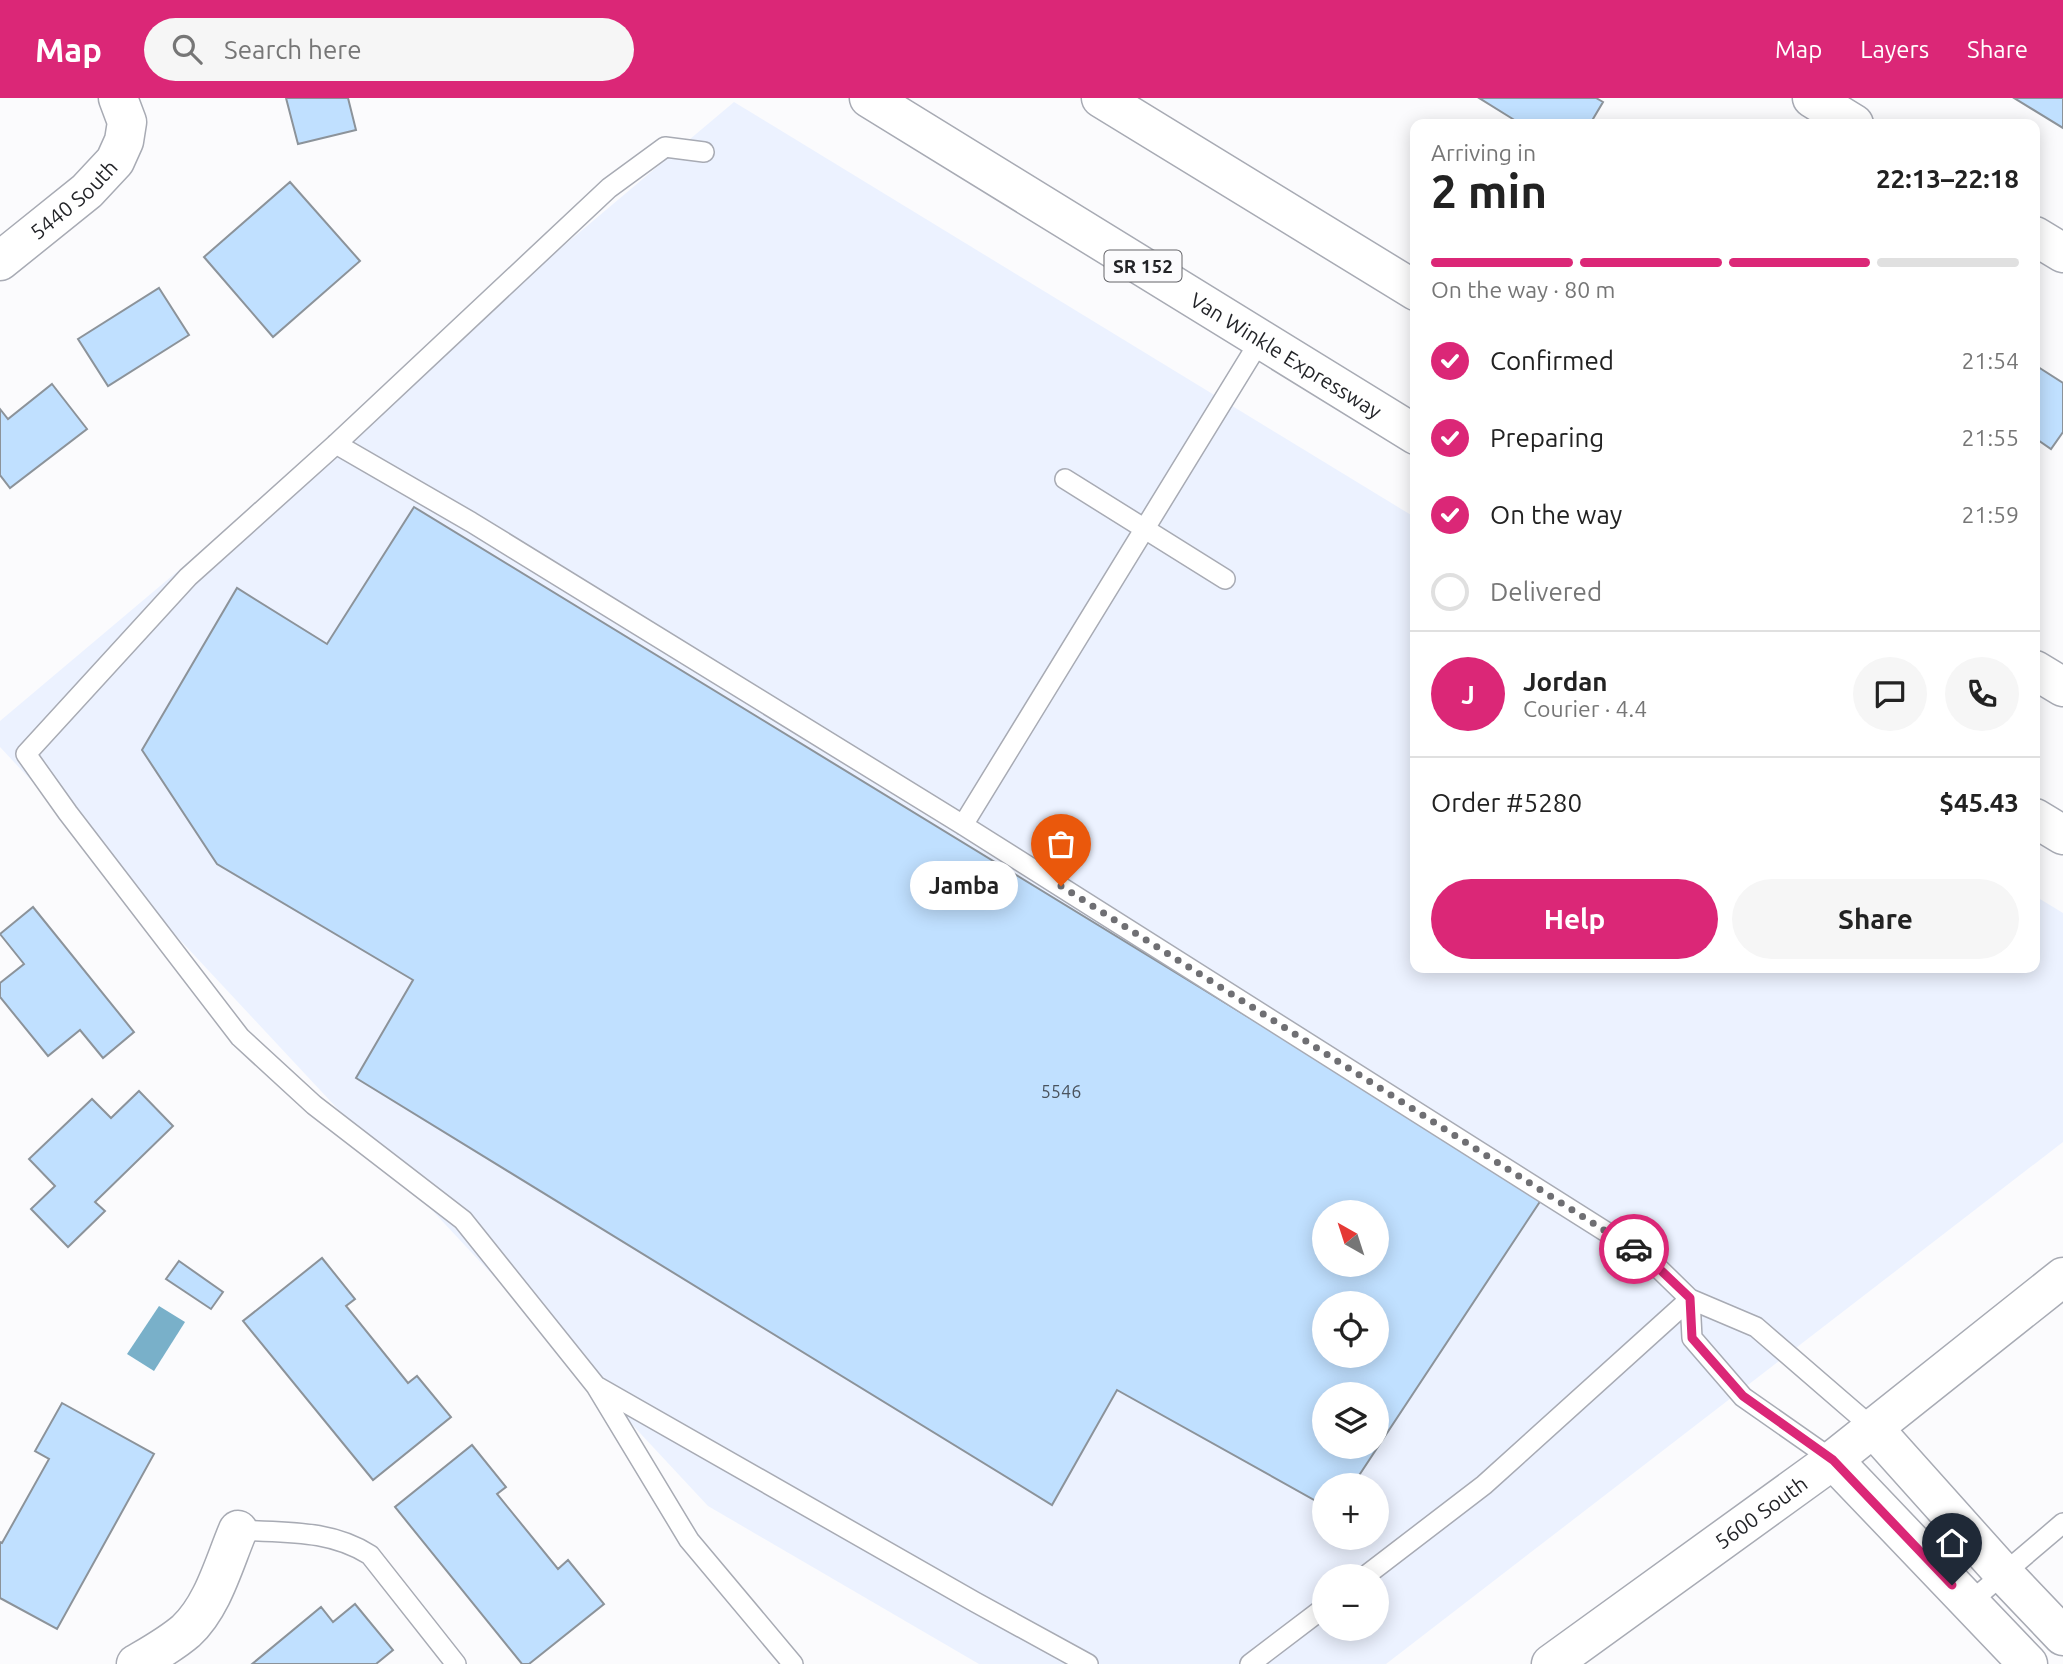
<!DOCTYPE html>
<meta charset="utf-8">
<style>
:root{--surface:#fff;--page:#f6f6f6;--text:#222;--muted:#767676;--line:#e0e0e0;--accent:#db2777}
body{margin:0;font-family:Ubuntu,sans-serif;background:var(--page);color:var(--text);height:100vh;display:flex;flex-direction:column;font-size:26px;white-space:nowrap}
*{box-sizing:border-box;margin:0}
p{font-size:23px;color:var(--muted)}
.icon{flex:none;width:38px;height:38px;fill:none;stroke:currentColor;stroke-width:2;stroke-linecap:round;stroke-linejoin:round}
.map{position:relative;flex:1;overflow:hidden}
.details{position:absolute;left:1410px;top:21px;width:630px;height:854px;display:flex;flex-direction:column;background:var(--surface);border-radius:14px;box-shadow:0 4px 18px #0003}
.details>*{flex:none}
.needle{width:46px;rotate:321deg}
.fabs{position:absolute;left:1312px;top:1102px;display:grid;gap:14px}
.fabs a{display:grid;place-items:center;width:77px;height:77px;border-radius:50%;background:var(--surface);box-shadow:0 4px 18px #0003;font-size:35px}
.pin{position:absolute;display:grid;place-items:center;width:60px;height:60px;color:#fff;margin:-72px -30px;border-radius:50% 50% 50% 0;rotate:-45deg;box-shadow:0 0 7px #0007}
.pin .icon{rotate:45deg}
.courier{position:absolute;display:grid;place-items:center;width:70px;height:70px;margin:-35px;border:5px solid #db2777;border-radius:50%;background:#fff;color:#222;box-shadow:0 2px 9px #0007}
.bubble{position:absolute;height:49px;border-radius:24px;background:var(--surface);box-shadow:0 4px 18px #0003;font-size:23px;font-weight:600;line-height:49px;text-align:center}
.summary em{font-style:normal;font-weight:600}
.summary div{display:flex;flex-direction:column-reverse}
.summary{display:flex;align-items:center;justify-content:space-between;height:119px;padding:0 21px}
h1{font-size:46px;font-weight:600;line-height:52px}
.bar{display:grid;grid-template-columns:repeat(4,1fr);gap:10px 7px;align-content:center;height:84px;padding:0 21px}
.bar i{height:9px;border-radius:5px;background:var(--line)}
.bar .selected{background:var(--accent)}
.bar p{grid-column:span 4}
.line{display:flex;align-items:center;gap:18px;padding:0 21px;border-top:2px solid var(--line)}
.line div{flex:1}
.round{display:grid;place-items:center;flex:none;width:74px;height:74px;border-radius:37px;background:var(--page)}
ol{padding:0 21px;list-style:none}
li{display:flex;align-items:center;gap:21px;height:77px}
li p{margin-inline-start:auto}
li .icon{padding:7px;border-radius:50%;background:var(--accent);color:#fff;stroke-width:4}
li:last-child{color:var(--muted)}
li i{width:38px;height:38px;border:4px solid var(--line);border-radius:50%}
.button{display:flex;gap:14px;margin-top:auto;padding:14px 21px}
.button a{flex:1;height:80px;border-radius:42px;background:var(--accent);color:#fff;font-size:28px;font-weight:600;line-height:80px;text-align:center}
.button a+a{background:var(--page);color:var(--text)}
header{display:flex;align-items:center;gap:42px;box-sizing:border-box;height:98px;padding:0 35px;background:var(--accent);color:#fff}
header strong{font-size:33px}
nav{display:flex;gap:38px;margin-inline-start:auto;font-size:24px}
.search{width:490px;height:63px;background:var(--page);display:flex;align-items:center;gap:18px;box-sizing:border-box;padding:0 24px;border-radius:38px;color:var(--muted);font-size:26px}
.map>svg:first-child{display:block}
.built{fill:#ecf2ff;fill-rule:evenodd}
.water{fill:#79b0c9}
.building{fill:#c0e0ff;stroke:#8c939a;stroke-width:2;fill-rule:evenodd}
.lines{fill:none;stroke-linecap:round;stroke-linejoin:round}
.service-casing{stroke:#a8abb4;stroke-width:22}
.minor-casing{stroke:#a8abb4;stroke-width:41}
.secondary-casing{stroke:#a8abb4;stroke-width:41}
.primary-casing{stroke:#a8abb4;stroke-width:41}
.service{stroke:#fff;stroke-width:19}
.minor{stroke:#fff;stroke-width:38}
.secondary{stroke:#fff;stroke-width:38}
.primary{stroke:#fff;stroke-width:38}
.done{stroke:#6f6f73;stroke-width:7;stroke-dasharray:0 12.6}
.route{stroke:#db2777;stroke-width:9}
.labels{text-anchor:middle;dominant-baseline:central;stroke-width:6;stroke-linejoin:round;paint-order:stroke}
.number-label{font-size:18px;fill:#4a535e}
.shield{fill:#fbfbfd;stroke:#646468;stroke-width:2}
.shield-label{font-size:19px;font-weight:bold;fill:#232428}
.street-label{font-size:21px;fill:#232428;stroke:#fbfbfd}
</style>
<header>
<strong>Map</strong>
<div class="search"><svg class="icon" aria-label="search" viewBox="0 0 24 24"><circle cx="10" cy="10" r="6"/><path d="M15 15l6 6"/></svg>Search here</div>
<nav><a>Map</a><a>Layers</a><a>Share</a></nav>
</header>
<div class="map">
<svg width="2063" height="1566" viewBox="0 0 2063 1566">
<rect width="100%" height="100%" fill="#fbfbfd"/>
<path class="built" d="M734,4l682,416v450h619v-72l28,17v229l-677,522h-407l-271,-158 -708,-759v-26zM1325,1115h52v52h-52zM1325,1206h52v52h-52zM1325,1297h52v52h-52zM1325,1388h52v52h-52zM1325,1479h52v52h-52z"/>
<path class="water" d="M159,1208l26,16 -31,49 -27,-17z"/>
<path class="building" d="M286,0h62l8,32 -58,14z
M1479,0h117l7,4 -13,22h-76l2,-3z
M2014,0h49v30z
M290,84l70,79 -87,76 -69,-80z
M159,190l30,47 -81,51 -30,-47z
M2035,267l28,18v49l-12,17 -16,-11z
M52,286l35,45 -77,59 -10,-13v-66l8,10z
M414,409l1129,690 -191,289h-27v20l-208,-116 -65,115 -696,-427 57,-98 -196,-116 -75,-114 95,-162 90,56zM1325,1115h52v52h-52zM1325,1206h52v52h-52zM1325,1297h52v52h-52z
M33,809l101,125 -31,26 -23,-28 -32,26 -48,-59v-14l24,-19 -24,-30z
M139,993l34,35 -78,76 10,9 -37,36 -37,-38 24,-23 -26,-27 63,-60 19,19z
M322,1160l33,41 -9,7 62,77 9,-7 34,41 -78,63 -130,-159z
M179,1163l44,31 -12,17 -45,-30z
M62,1305l92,51 -97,175 -57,-31v-56l2,1 47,-84 -14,-8z
M472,1347l34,42 -9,7 61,75 10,-9 36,44 -75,60h-7l-127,-157z
M355,1506l38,46 -17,14h-124l69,-57 12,15z"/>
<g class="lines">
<defs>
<path id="service" d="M704,54l-39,-5 -56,41 -273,256 -148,133 -162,177 42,59 172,224 74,68 149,115 133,166 93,154 104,124
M336,346l135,78 492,303 686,434 41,40 66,28 118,102
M1065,381l160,100
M963,727l298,-486
M1690,1201l2,39 51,59 90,63
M598,1289l377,215 113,62
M238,1432c46,3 91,-1 132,25l86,109
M1364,1479l120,-92 206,-186
M1969,1505l94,-80
M1250,1566l75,-57"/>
<g id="minor">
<path d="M1812,0l42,26"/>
<path d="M2035,138l28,17"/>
<path id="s1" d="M0,163l87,-70 28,-30 9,-20 3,-19 -9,-24"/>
<path d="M1874,1331l129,144 60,63"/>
<path d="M1833,1362l195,204"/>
<path d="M136,1566c17,-10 35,-20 50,-33 27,-25 38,-68 52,-101"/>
</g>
<g id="secondary">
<path id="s2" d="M1551,1566l282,-204 230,-183"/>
</g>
<g id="primary">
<path id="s3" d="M869,0l547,337"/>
<path d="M1101,0l315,193"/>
<path d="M2035,572l28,17"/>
<path d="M2035,720l28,17"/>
</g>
</defs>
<use href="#service" class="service-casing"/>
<use href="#minor" class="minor-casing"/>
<use href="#secondary" class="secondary-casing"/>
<use href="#primary" class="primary-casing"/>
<use href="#service" class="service"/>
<use href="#minor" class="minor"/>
<use href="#secondary" class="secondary"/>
<use href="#primary" class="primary"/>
</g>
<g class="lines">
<path class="done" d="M1061,788l573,363"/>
<path class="route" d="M1634,1151l15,10 41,39 2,40 51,58 90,64 119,125"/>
</g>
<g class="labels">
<g class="number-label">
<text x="1061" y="993">5546</text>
</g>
<rect class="shield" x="1104.5" y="152.5" width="77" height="31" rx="5"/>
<g class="shield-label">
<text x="1143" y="168">SR 152</text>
</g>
<g class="street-label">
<text stroke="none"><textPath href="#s1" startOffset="96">5440 South</textPath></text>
<text stroke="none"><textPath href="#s3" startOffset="490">Van Winkle Expressway</textPath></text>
<text stroke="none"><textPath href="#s2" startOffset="259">5600 South</textPath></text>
</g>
</g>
</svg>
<div class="fabs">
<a><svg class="needle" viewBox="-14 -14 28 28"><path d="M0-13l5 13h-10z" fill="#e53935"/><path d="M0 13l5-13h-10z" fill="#767676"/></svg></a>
<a><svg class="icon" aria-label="locate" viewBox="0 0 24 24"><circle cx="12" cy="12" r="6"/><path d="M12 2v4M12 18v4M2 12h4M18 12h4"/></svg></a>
<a><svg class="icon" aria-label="layers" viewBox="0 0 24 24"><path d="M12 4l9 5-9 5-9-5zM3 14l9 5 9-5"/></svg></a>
<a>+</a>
<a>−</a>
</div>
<div class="pin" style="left:1061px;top:788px;background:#ea580c"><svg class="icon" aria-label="bag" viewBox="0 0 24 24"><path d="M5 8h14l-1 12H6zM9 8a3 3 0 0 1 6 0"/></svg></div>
<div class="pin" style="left:1952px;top:1487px;background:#1f2937"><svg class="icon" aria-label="home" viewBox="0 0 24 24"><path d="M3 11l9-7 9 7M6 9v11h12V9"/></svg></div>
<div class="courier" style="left:1634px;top:1151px"><svg class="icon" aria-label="car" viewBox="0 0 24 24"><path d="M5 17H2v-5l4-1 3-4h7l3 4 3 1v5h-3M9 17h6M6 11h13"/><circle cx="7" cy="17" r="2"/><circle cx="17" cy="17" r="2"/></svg></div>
<div class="bubble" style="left:910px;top:763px;width:108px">Jamba</div>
<section class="details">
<div class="summary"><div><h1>2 min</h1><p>Arriving in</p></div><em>22:13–22:18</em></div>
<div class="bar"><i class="selected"></i><i class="selected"></i><i class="selected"></i><i></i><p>On the way · 80 m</p></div>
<ol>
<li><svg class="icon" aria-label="check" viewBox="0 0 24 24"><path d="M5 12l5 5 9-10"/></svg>Confirmed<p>21:54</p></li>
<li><svg class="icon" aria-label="check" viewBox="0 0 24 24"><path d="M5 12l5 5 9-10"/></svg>Preparing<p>21:55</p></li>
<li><svg class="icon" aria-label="check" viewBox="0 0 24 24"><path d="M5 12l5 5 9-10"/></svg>On the way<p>21:59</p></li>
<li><i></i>Delivered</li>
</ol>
<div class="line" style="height:126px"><b class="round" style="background:var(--accent);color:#fff">J</b><div><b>Jordan</b><p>Courier · 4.4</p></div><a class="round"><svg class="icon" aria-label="chat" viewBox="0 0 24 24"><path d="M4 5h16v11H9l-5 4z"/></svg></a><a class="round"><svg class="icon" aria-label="phone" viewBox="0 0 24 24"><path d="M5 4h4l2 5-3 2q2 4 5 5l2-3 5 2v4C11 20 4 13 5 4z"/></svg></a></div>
<div class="line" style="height:91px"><div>Order #5280</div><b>$45.43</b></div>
<div class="button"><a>Help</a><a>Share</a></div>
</section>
</div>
